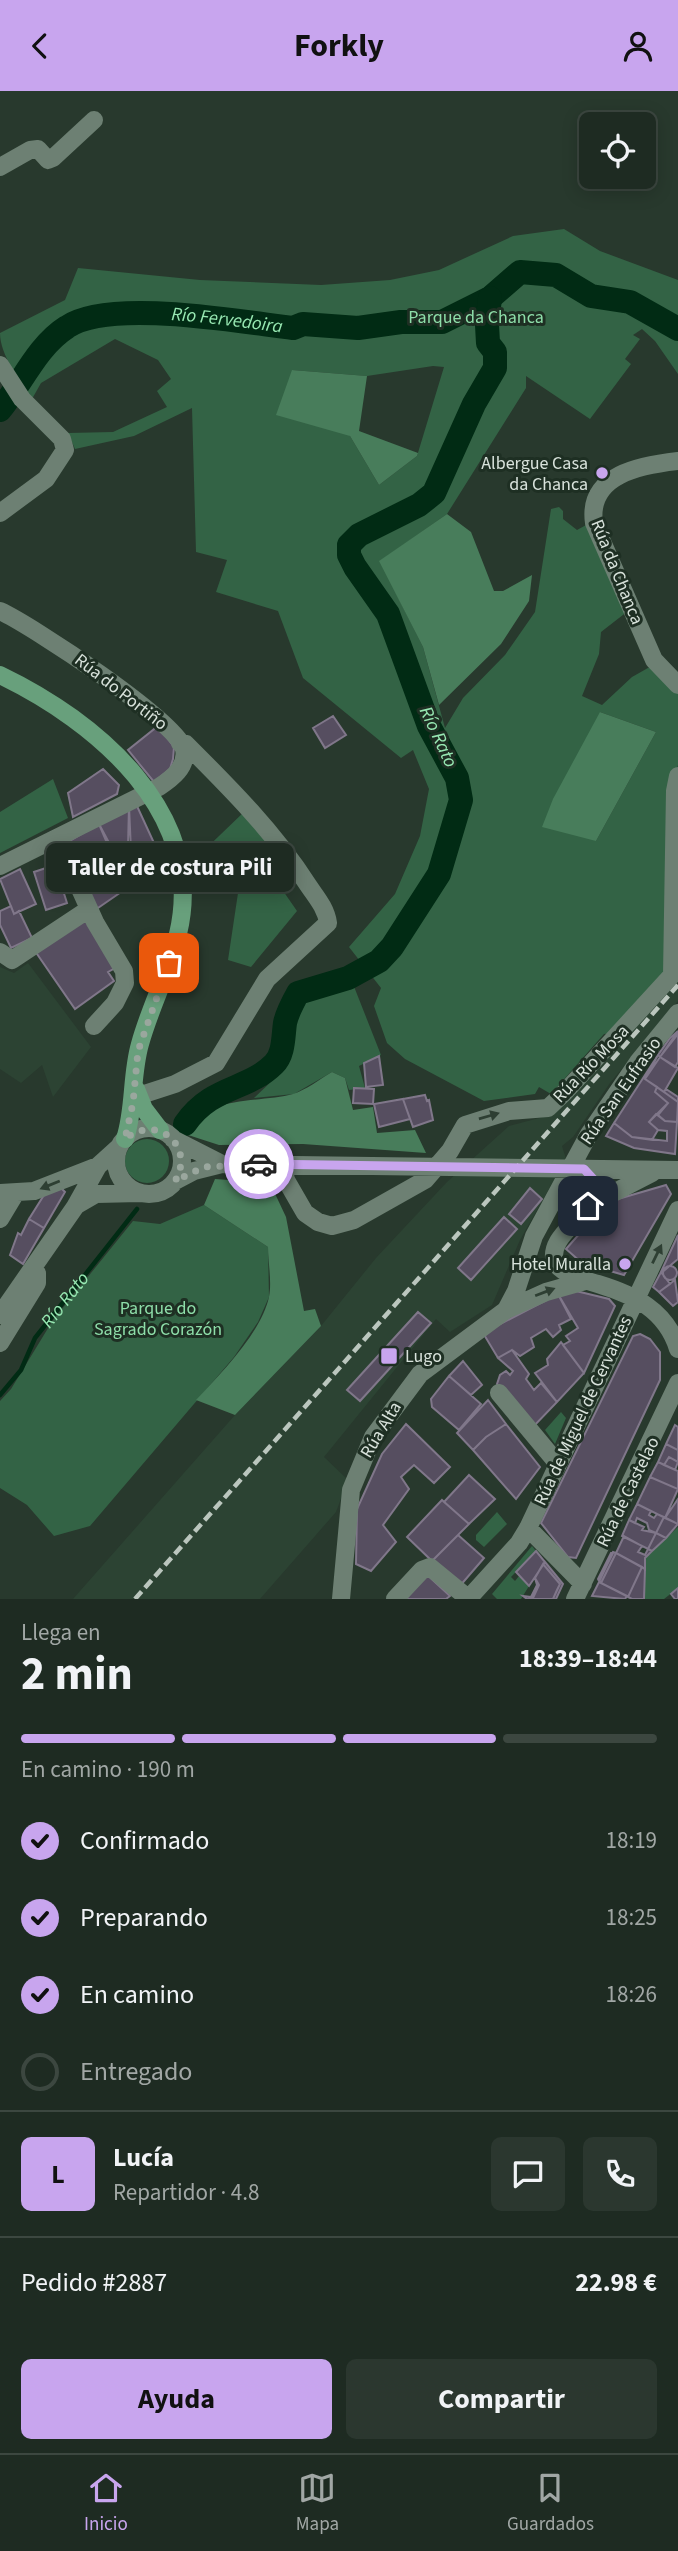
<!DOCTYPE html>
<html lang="es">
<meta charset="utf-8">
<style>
:root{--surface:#1e2b22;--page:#2b372f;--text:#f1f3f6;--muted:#a1a7a5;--line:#3c4740;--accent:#c8a5ee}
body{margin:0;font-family:"Source Sans 3",sans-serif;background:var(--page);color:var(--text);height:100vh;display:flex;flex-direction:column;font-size:26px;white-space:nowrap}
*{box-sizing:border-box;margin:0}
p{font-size:23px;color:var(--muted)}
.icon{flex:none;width:38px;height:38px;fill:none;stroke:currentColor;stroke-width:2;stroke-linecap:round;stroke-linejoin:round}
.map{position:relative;height:1508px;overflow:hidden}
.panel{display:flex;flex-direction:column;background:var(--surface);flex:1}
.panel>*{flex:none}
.controls{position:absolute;left:579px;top:21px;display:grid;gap:14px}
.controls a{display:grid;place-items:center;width:77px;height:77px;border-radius:10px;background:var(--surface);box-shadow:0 4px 18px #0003,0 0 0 2px var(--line);font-size:35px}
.pin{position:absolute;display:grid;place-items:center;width:60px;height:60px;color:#fff;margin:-30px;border-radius:14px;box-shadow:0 4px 10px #0006}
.courier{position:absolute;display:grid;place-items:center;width:70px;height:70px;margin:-35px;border:5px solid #c8a5ee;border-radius:50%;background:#fff;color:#222;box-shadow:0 2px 9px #0007}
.bubble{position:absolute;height:49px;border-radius:10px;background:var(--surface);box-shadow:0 4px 18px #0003,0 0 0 2px var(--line);font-size:23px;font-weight:700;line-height:49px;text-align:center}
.head em{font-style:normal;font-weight:700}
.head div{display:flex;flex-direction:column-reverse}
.head{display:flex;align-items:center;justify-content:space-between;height:119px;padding:0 21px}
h1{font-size:46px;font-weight:700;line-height:52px}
.bar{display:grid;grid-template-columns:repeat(4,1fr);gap:10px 7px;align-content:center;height:84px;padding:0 21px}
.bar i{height:9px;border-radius:5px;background:var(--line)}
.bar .on{background:var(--accent)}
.bar p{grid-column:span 4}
.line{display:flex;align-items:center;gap:18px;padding:0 21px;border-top:2px solid var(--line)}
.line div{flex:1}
.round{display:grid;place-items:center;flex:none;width:74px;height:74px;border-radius:10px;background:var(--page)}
ol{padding:0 21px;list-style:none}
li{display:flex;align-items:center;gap:21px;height:77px}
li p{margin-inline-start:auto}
li .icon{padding:7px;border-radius:50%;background:var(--accent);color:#111;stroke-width:4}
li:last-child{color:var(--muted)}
li i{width:38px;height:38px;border:4px solid var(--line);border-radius:50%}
.button{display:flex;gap:14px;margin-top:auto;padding:14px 21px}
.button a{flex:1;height:80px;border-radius:10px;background:var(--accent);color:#111;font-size:28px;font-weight:700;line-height:80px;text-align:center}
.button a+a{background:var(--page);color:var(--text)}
header{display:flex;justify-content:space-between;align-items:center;height:91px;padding:0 21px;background:var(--accent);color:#111;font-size:32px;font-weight:700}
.tab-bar{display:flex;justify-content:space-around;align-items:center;height:98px;border-top:2px solid var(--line);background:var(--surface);font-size:19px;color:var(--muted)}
.tab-bar a{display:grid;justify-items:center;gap:4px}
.tab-bar .on{color:var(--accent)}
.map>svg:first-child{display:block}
.built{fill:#2c4333}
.green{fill:#336345;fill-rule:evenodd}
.forest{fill:#487d5b}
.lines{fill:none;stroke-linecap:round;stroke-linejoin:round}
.stream{stroke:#012b14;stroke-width:4.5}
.river{stroke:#012b14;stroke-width:24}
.building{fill:#564e60;stroke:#80778a;stroke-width:2}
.minor{stroke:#6d8073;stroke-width:18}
.major{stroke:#68a07c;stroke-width:18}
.rail{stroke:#bbc6be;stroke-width:4.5;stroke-dasharray:10 5;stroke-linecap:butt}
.oneway{fill:#2e3f33}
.done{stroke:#9aa79e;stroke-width:7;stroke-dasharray:0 12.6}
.route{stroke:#c8a5ee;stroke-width:9}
.poi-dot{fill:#c8a5ee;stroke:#1e2f23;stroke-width:2.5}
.labels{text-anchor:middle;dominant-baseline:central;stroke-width:6;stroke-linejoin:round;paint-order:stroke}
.park-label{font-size:18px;fill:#8edea9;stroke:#1e2f23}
.poi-label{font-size:18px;fill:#d8e2db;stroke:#1e2f23;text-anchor:end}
.street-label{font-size:18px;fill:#d8e2db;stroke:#1e2f23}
.water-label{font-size:19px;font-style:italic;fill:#97e8b2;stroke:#1e2f23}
</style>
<header><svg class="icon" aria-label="back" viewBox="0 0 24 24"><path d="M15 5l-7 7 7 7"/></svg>Forkly<svg class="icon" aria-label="person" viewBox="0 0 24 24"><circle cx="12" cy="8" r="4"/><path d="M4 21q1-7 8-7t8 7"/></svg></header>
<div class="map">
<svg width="678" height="1508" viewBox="0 0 678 1508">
<rect width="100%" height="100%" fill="#28392d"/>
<path class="built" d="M28,872l63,84 -38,50 -11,-32 -21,18 -21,-14v-102l14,6z
M678,883v27l-68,82 -37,54 -11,9 4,13 -46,81 -28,65 -42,27 -14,-13 -112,138 24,23 -12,32 -76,87h-187l162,-184 86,-89 55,-68 71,-76 62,-56 34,-9z"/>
<path class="green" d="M564,138l36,22 78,29v94l-23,-33 -13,-12 -9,6 7,4 -15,20 6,5 -41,55 -64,-43v12l-79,126 -67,47 43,86 22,81 18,-30 42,-43 30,-43 16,-103 8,-2 4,4v8l14,11 11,-6 40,87 -27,21 -2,22 -17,42 20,9 30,-28 23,-13 23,27v74l-6,23 -3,183 -54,62 -11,1 -53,60 -12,-7 -4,7 -51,7 -79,-42 -18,-16 -13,-37 7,-18 -32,-41 46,-53 25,-58 9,-47 -16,-39 -12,8 -98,-80 -25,-67 -62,-19 11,-32 -31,-8 -4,-144 -58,28 -59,13 -7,-16 45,-1 54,-25 -10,-16 14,-12 -13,-19 -43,-21 -74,44 -9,16c-12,-18 -32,-44 -32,-66l65,-33 13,-32 122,12 121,5 69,-5 49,-10 74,-34zM433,275l11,1 -27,89 -38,29 -29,-49 -58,-66 75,6zM600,621l56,20 -60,109z
M53,688l15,39 -68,35v-41z
M245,720l43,51 -25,18 9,12 7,-7 18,26 -46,56 -23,-7 10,-67 -37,-3 -7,-30z
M353,893l28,71 -22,11 6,22 -16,2 -4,-12 -13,-6 -38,22 -40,4 22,-21 17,-66 8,-15z
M125 1070a22 22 0 1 1 44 0a22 22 0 1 1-44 0Z
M204,1114l64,42 1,50 -11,25 -24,35 -144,169 -36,10 -27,-31 -27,-17v-87l11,-12 42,-69 80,-99 27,3z
M561,1321l5,6 -11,26 -10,-14z
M497,1421l10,12 -23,23 -8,-7v-5z
M678,1436v61l-14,11h-20l1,-41z
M532,1455l4,5 -25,26 4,4 4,-5 10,10 -8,13h-24l-5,-5z"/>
<path class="forest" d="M292,279l75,6 -8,55 59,22 -1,3 -38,29 -29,-49 -74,-21z
M447,423l24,18 23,59h9l29,-16 -3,26 -28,43 -62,61 -16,-58 -44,-86z
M600,621l56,20 -60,109 -54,-14 11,-28z
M332,981l13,6 8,32 20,-3 4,26 38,-3 11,23 -123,-9 -84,1 -34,-11c15,-39 77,-31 108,-40 13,-4 27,-15 39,-22z
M215,1088l55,4 16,34 18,94 11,-2 6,17 -86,89 -39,-15c25,-27 65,-67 73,-103 3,-15 -1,-35 -1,-50l-64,-42z"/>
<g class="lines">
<path class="stream" id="s1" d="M0,1304l21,-25 14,-32 102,-129"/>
<g class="river">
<path id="s2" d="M0,319c22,-27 37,-64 67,-83 42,-29 174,-5 226,1l10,-4 55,4 43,-6h41l48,-24 30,-26 36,3 35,21 39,6 48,27"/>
<path d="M185,1033c27,-39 62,-33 89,-60 10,-10 9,-27 11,-41 2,-10 8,-21 13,-30l50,-15 31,-17 13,-14 47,-73 22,-74 -4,-22 -28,-52 -41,-112 -33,-47 -6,-12v-10l10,-10 60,-30 15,-12 40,-89 21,-36v-16l-7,-9 -1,-18 3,-27"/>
</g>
</g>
<path class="building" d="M333,625l13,19 -21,13 -12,-20z
M158,635l16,21 -1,12 -3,10 -16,13 -26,-32z
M103,678l16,16 -2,9 -44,23 -5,-24z
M129,715l-1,40 -13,8 -16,-30z
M129,715h8l23,50 -29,-5z
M99,733l11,26 -33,19 -9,-27z
M110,759l17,38 -32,22 -18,-41z
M55,774l12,38 -21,7 -12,-38z
M20,778l16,35 -22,10 -14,-35z
M11,815l3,8 5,-3 13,27 -21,10 -11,-23v-14z
M86,824l29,53 -7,4 6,9 -39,28 -40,-58z
M678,940l-18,26 -2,-2 12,-17z
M678,943v28l-3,5 -15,-10z
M658,964l-13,24 12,8 -2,5 13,11 -19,19 9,8 -6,10 -20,-3 -18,-14z
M379,965l4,29 -17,2 -2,-24z
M660,966l18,11 -14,24 -19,-13z
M657,996l21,15 -1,20 -12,-1 -7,-6 10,-12 -13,-11z
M354,997l20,1 -1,15 -20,-1z
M666,998l12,8v5l-14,-10z
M425,1004l2,6 2,-1 4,20 -20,7 -10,-28z
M403,1008l7,20 -31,8 -5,-23z
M656,1023l9,7 12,1 -2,32 -41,-6 -28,-12 8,-13 18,14 35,4v-10l-9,-1 -9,-8z
M666,1094l5,9 -47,81 -42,-12 -16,-14 30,-34 22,-16z
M60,1096l5,5 -21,36 -15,-9 15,-24z
M530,1097l12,11 -21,25 -12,-10z
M504,1126l13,12 -46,51 -13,-12z
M29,1128l15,9 -21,36 -13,-9 8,-22 3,2z
M678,1144v24l-18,15z
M663 1182a7 7 0 1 1 14 0a7 7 0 1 1-14 0Z
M661,1181l9,12 -11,8 -6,-5z
M675,1189l3,22 -5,4 -14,-14z
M576,1200l33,8 6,7 -31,67 -21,-28 7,-4 -4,-5 12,-8 -20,-34z
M558,1203l13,25 -12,6 2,5 -8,7 -7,-8 -15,9 3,9 -14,9 -8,-6 -14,8 -15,-25z
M418,1221l13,11 -71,78 -13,-11z
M640,1243l10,5 10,13v28l-84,178 -8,-1 -27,-34 92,-187z
M561,1251l23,31 -27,29 -22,-29 13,-8 -1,-6z
M512,1259l17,24 -3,5 8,11 7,-7 16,19 -25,26 -35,-44 3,-9 6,-4 4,4 3,-4 -15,-13z
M463,1270l19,24 -11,10 -22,-19z
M449,1285l32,28 -22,26 -27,-23 -1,-8z
M488,1309l18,24 -20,13 -13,13 -16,-17z
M406,1333l44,43 -16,16 -20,-18 -13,12 8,12 -26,36 13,17 -25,29 -15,-7 1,-55 25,-55z
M506,1333l34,43 -24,32 -43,-49 13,-13z
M675,1334l3,2v23l-12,-6z
M666,1353l12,6v12l-9,-5 -5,8 -6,-3z
M669,1366l9,5 -3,8 -11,-5z
M658,1371l20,9v18l-28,-12z
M469,1384l26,24 -26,25 -25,-22z
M650,1386l28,12 -13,29 -28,-14z
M678,1408v25l-13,-6z
M442,1409l27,24 -37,37 -25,-24z
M637,1413l14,7 -2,4 5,3 3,-4 7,3 -8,16 -7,-3 -2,-7 -10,-5 -2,5 -6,-3z
M664,1426l14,7 -12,14 -10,-5z
M629,1429l15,7 -2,3 14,3 -8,16 -26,-13z
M656,1442l10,5 -14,13 -4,-2z
M458,1444l26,23 -25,29 -27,-26z
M624,1445l18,10 -4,6 7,3 3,-6 4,2 -7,7v11l-29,-16z
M536,1460l9,11 -16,24 -13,-14z
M613,1461l3,1 -15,30 -2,-1z
M611,1462h2l-14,28 -1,-2z
M616,1462l26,14 -14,30 -27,-14z
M545,1471l18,22 -7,15h-3l7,-15 -17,-20z
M543,1473l17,20 -3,6 -4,9h-22l8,-14 -4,-7z
M642,1476l3,2 -1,30h-12l-4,-2z
M423,1480l27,25 -4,3h-49z
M535,1487l4,7 -6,13 -6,1 -4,-3 8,1 6,-12z
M599,1491l28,14 -2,3 -33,-3z
M678,1497v11h-3l-4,-5z"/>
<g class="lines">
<path class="minor" d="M0,76l30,-17 8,-1 10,11 5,-2 41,-38
M0,274l22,34 40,40 3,11 -19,29 -46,34
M678,370c-36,4 -91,13 -84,62l60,137 24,25
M0,520c31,14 177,110 184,138 4,18 -13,30 -25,38l-159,79
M57,747l38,84 29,49 1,12 -10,20 -21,23
M0,861l12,8 77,-51
M138,1005l37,-12 41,-21 51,-84 61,-56c-2,-15 -12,-26 -20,-38 -34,-53 -78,-97 -122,-141l-6,-1
M116 1070a33 33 0 1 1 66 0a33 33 0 1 1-66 0Z
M173,1048l49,25
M283,1073l3,16 19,33 13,9 14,4 22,-6 71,-40 25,-29 15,-26 44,-14 39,-3 17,-16 107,-117 3,-184 3,-15
M584,1078l10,9c11,34 -49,53 -39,85 11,13 26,16 43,21 36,11 68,26 80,65
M175,1090l19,-10 28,-7 456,6
M0,1102l34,-2 64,-25
M77,1114l19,-11 44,-1
M588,1115l64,-33
M0,1128l15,-25
M506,1219l40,-18 39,-11
M0,1224l75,-108 23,-41 21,-19
M0,1252l37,-60v-10
M499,1302l59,71
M528,1437l55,56
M341,1508l10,-109 22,-53 47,-63 86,-64 10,-19 18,-55 55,-102 49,-72 40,-49
M395,1508l27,-29 8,-3 39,32
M468,1508l51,-56 9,-15 150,-318
M575,1508l103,-216"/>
<path class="major" d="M0,584c96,46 207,138 178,259 -9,38 -28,73 -38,110 -9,31 -5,64 -15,95
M136,998l8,20 16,21"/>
<path class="rail" d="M135,1508l543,-614"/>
</g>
<defs><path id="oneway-solid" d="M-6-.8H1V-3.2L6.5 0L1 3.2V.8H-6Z" transform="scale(1.75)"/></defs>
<g class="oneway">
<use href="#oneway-solid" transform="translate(489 1025) rotate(-16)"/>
<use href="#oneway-solid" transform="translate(50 1094) rotate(158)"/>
<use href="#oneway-solid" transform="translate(657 1163) rotate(-64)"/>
<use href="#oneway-solid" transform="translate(545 1201) rotate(-21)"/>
</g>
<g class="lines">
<path class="done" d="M169,872l-31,88 -5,52 -8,36c32,-26 71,7 50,42l29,-14 55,-3"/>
<path class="route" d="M259,1073l325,5 12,13 -8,24"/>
</g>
<g class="poi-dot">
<circle cx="602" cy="382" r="7"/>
<circle cx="625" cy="1173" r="7"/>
<rect x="380" y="1256" width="18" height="18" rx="3.5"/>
</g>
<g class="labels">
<g class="park-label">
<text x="476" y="226">Parque da Chanca</text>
<text x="158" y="1217">Parque do<tspan x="158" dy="21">Sagrado Corazón</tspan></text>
</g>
<g class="poi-label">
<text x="588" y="372">Albergue Casa<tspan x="588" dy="21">da Chanca</tspan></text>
<text x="611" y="1173">Hotel Muralla</text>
<text x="405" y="1265" text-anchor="start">Lugo</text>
</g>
<g class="street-label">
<text transform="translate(617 481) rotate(68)">Rúa da Chanca</text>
<text transform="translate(121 601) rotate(38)">Rúa do Portiño</text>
<text transform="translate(591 973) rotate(-46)">Rúa Río Mosa</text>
<text transform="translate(621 1000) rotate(-55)">Rúa San Eufrasio</text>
<text transform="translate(583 1320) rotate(-65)">Rúa de Miguel de Cervantes</text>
<text transform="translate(381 1339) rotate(-59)">Rúa Alta</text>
<text transform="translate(628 1401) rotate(-64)">Rúa de Castelao</text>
</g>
<g class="water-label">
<text stroke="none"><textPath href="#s2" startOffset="270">Río Fervedoira</textPath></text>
<text transform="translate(438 646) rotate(65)">Río Rato</text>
<text stroke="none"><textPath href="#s1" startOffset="116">Río Rato</textPath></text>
</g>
</g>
</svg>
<div class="controls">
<a><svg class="icon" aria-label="locate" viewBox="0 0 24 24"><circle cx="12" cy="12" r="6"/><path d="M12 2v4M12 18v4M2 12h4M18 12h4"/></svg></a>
</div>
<div class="pin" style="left:169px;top:872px;background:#ea580c"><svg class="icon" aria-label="bag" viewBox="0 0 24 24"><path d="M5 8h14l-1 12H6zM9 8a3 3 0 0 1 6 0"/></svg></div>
<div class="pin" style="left:588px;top:1115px;background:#1f2937"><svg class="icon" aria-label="home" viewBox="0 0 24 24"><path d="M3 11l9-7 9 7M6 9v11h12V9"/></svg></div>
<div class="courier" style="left:259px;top:1073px"><svg class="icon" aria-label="car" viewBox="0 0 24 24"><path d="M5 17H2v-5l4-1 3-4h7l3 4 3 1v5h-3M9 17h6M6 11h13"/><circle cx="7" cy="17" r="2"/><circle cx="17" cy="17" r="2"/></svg></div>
<div class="bubble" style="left:46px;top:752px;width:248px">Taller de costura Pili</div>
</div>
<section class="panel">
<div class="head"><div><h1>2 min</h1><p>Llega en</p></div><em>18:39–18:44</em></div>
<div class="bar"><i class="on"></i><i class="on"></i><i class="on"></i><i></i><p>En camino · 190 m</p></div>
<ol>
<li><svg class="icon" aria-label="check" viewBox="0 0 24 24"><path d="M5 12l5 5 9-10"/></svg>Confirmado<p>18:19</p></li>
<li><svg class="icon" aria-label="check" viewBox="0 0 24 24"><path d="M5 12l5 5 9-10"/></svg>Preparando<p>18:25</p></li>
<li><svg class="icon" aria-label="check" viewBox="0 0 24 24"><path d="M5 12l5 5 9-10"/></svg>En camino<p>18:26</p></li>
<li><i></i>Entregado</li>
</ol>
<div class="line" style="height:126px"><b class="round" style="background:var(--accent);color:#111">L</b><div><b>Lucía</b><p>Repartidor · 4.8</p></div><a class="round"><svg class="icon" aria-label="chat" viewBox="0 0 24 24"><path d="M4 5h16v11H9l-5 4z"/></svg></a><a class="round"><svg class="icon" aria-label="phone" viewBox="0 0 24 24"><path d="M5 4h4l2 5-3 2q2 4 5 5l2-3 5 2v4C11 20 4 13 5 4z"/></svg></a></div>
<div class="line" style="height:91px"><div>Pedido #2887</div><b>22.98 €</b></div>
<div class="button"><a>Ayuda</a><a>Compartir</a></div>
</section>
<nav class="tab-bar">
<a class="on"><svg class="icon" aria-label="home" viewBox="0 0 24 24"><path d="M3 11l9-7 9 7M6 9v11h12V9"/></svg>Inicio</a>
<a><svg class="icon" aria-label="map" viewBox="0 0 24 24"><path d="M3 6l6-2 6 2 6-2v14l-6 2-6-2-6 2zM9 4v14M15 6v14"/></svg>Mapa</a>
<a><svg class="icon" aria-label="saved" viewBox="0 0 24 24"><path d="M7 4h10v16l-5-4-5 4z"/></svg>Guardados</a>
</nav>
